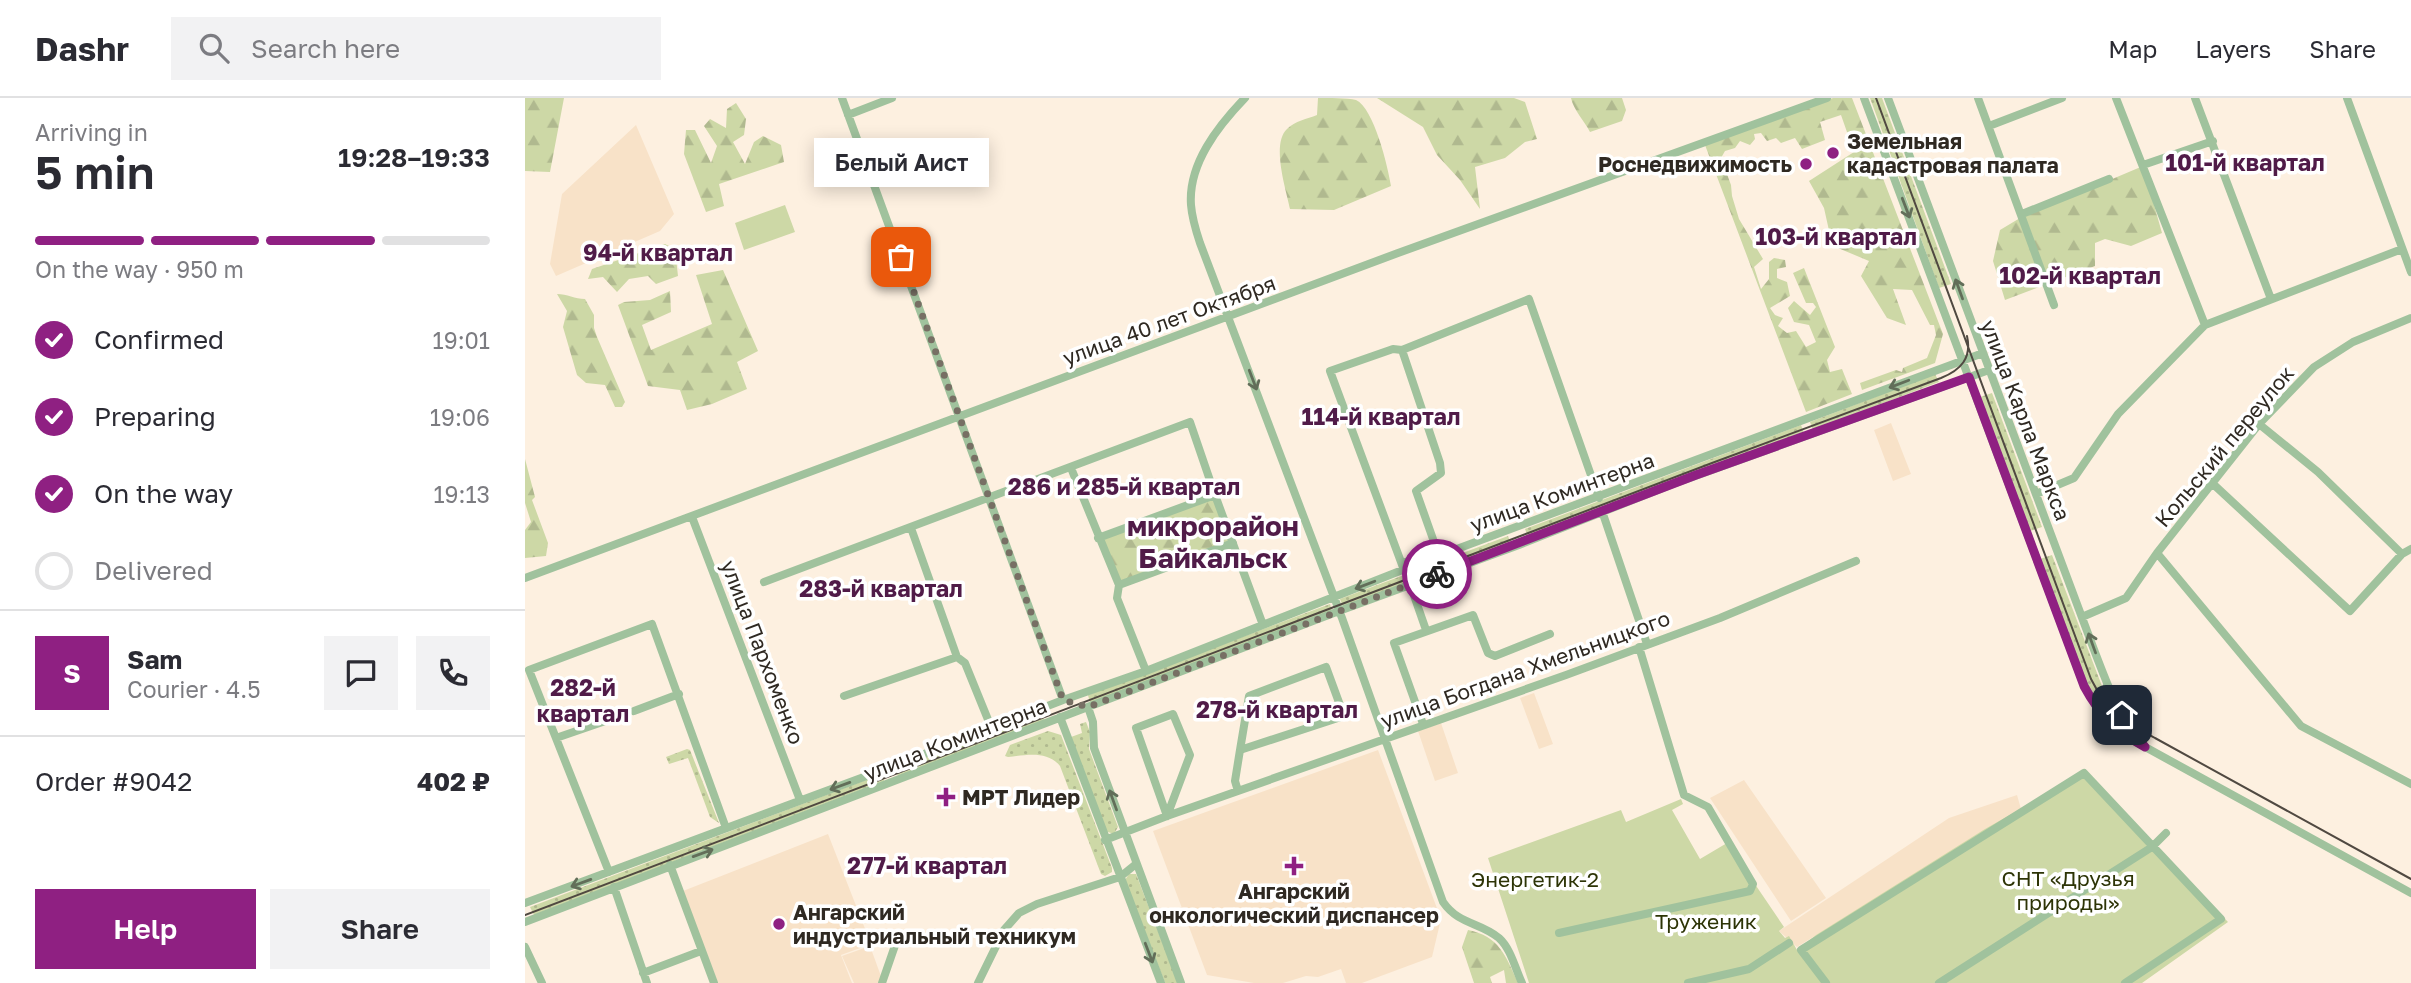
<!DOCTYPE html>
<meta charset="utf-8">
<style>
:root{--surface:#fff;--page:#f2f2f3;--text:#2b2b33;--muted:#7c7c81;--line:#e1e1e2;--accent:#8f2082}
body{margin:0;font-family:"Golos Text",sans-serif;background:var(--page);color:var(--text);height:100vh;display:flex;flex-direction:column;font-size:26px;white-space:nowrap}
*{box-sizing:border-box;margin:0}
p{font-size:23px;color:var(--muted)}
.icon{flex:none;width:38px;height:38px;fill:none;stroke:currentColor;stroke-width:2;stroke-linecap:round;stroke-linejoin:round}
.map{position:relative;flex:1;overflow:hidden}
.side{display:flex;flex-direction:column;background:var(--surface);width:525px}
.side>*{flex:none}
.pin{position:absolute;display:grid;place-items:center;width:60px;height:60px;color:#fff;margin:-30px;border-radius:14px;box-shadow:0 4px 10px #0006}
.courier{position:absolute;display:grid;place-items:center;width:70px;height:70px;margin:-35px;border:5px solid #8f2082;border-radius:50%;background:#fff;color:#222;box-shadow:0 2px 9px #0007}
.bubble{position:absolute;height:49px;border-radius:0px;background:var(--surface);box-shadow:0 4px 18px #0003;font-size:23px;font-weight:600;line-height:49px;text-align:center}
.summary em{font-style:normal;font-weight:600}
.summary div{display:flex;flex-direction:column-reverse}
.summary{display:flex;align-items:center;justify-content:space-between;height:119px;padding:0 35px}
h1{font-size:46px;font-weight:600;line-height:52px}
.bar{display:grid;grid-template-columns:repeat(4,1fr);gap:10px 7px;align-content:center;height:84px;padding:0 35px}
.bar i{height:9px;border-radius:5px;background:var(--line)}
.bar .on{background:var(--accent)}
.bar p{grid-column:span 4}
.line{display:flex;align-items:center;gap:18px;padding:0 35px;border-top:2px solid var(--line)}
.line div{flex:1}
.round{display:grid;place-items:center;flex:none;width:74px;height:74px;border-radius:0px;background:var(--page)}
ol{padding:0 35px;list-style:none}
li{display:flex;align-items:center;gap:21px;height:77px}
li p{margin-inline-start:auto}
li .icon{padding:7px;border-radius:50%;background:var(--accent);color:#fff;stroke-width:4}
li:last-child{color:var(--muted)}
li i{width:38px;height:38px;border:4px solid var(--line);border-radius:50%}
.primary-button{display:flex;gap:14px;margin-top:auto;padding:14px 35px}
.primary-button a{flex:1;height:80px;border-radius:0px;background:var(--accent);color:#fff;font-size:28px;font-weight:600;line-height:80px;text-align:center}
.primary-button a+a{background:var(--page);color:var(--text)}
header{display:flex;align-items:center;gap:42px;box-sizing:border-box;height:98px;padding:0 35px;background:var(--surface);border-bottom:2px solid var(--line)}
header strong{font-size:33px}
nav{display:flex;gap:38px;margin-inline-start:auto;font-size:24px}
.search{width:490px;height:63px;background:var(--page);display:flex;align-items:center;gap:18px;box-sizing:border-box;padding:0 24px;border-radius:0px;color:var(--muted);font-size:26px}
main{display:flex;flex:1;min-height:0}
.map>svg:first-child{display:block}
.built{fill:#f8e2c8}
.grass{fill:url(#grass-dots)}
.forest{fill:url(#forest-firs)}
.green{fill:#cdd8a6}
.lines{fill:none;stroke-linecap:round;stroke-linejoin:round}
.minor{stroke:#a0c29d;stroke-width:8}
.tram{stroke:#504941;stroke-width:2}
.oneway{stroke:#626e59}
.done{stroke:#776f64;stroke-width:7;stroke-dasharray:0 12.6}
.route{stroke:#8f2082;stroke-width:9}
.poi-dot{fill:#8f2082;stroke:#fff;stroke-width:2.5}
.labels{text-anchor:middle;dominant-baseline:central;stroke-width:7;stroke-linejoin:round;paint-order:stroke}
.poi-label{font-size:21px;font-weight:bold;fill:#2f2922;stroke:#fff;text-anchor:start}
.street-label{font-size:21px;fill:#2f2922;stroke:#fff}
.park-label{font-size:21px;fill:#2d3406;stroke:#fff}
.neighbourhood-label{font-size:23px;font-weight:bold;fill:#501b48;stroke:#fff}
.district-label{font-size:28px;font-weight:bold;fill:#501b48;stroke:#fff}
</style>
<header>
<strong>Dashr</strong>
<div class="search"><svg class="icon" aria-label="search" viewBox="0 0 24 24"><circle cx="10" cy="10" r="6"/><path d="M15 15l6 6"/></svg>Search here</div>
<nav><a>Map</a><a>Layers</a><a>Share</a></nav>
</header>
<main>
<section class="side">
<div class="summary"><div><h1>5 min</h1><p>Arriving in</p></div><em>19:28–19:33</em></div>
<div class="bar"><i class="on"></i><i class="on"></i><i class="on"></i><i></i><p>On the way · 950 m</p></div>
<ol>
<li><svg class="icon" aria-label="check" viewBox="0 0 24 24"><path d="M5 12l5 5 9-10"/></svg>Confirmed<p>19:01</p></li>
<li><svg class="icon" aria-label="check" viewBox="0 0 24 24"><path d="M5 12l5 5 9-10"/></svg>Preparing<p>19:06</p></li>
<li><svg class="icon" aria-label="check" viewBox="0 0 24 24"><path d="M5 12l5 5 9-10"/></svg>On the way<p>19:13</p></li>
<li><i></i>Delivered</li>
</ol>
<div class="line" style="height:126px"><b class="round" style="background:var(--accent);color:#fff">S</b><div><b>Sam</b><p>Courier · 4.5</p></div><a class="round"><svg class="icon" aria-label="chat" viewBox="0 0 24 24"><path d="M4 5h16v11H9l-5 4z"/></svg></a><a class="round"><svg class="icon" aria-label="phone" viewBox="0 0 24 24"><path d="M5 4h4l2 5-3 2q2 4 5 5l2-3 5 2v4C11 20 4 13 5 4z"/></svg></a></div>
<div class="line" style="height:91px"><div>Order #9042</div><b>402 ₽</b></div>
<div class="primary-button"><a>Help</a><a>Share</a></div>
</section>
<div class="map">
<svg width="1886" height="885" viewBox="0 0 1886 885">
<defs>
<pattern id="grass-dots" width="8" height="8" patternUnits="userSpaceOnUse" patternTransform="scale(1.75)"><rect width="8" height="8" fill="#cdd8a6"/><path d="M2 2h.1M6 6h.1" fill="none" stroke="#b0b98f" stroke-width="1.8" stroke-linecap="round"/></pattern>
<pattern id="forest-firs" width="22" height="20" patternUnits="userSpaceOnUse" patternTransform="scale(1.75)"><rect width="22" height="20" fill="#cdd8a6"/><path d="M5 1l3.5 6h-7zM16 11l3.5 6h-7z" fill="#b0b98f"/></pattern>
</defs>
<rect width="100%" height="100%" fill="#fdf0e0"/>
<path class="built" d="M111,27l38,89 -14,17 -104,45 -6,-12 12,-70z
M1366,325l20,51 -18,7 -19,-51z
M1009,595l19,51 -14,5 -19,-51z
M916,625l17,50 -23,8 -17,-50z
M853,652l63,169 -9,38 -70,26h-16l-5,-14 -23,8 -12,-1 -23,7h-29l-47,-8 -54,-144z
M1219,682l82,118 -35,23 -81,-123z
M1492,697l4,14 -224,138 -18,-16 170,-113z
M303,736l43,110 -30,11 11,28h-134l-35,-92z
M345,848l12,33 -2,4h-26l-12,-27z"/>
<path class="grass" d="M1345,0h12l69,186 -12,4z
M1410,276l4,8 -126,48 -3,-8z
M1467,295l50,134 -12,4 -50,-134z
M1276,327l3,8 -276,104 -3,-8z
M983,438l3,8 -168,63 -3,-8z
M1527,457l53,139 -6,4 -8,-5 -51,-134z
M805,506l2,7 -242,92 -2,-8z
M517,614l2,8 -146,56 -3,-7z
M561,624l4,10 -1,17 29,78 -4,7 -9,-3 -34,-94 11,-4 -2,-9z
M523,633l13,4 51,133v4l-7,4 -4,-2 -41,-108c-13,-16 -34,-11 -52,-9l-3,-1 5,-11z
M162,651l3,1 29,73 -9,-6 -22,-59 -19,6 -3,-7z
M357,676l2,7 -350,134 -4,-8z
M604,776h7l42,109h-13l-40,-103z"/>
<path class="forest" d="M0,0h39l-14,74 -25,-1z
M793,0c11,0 29,0 38,2 18,8 32,67 35,86l-57,24 -44,-1c-4,-20 -19,-65 -3,-80 8,-8 20,-10 30,-14z
M852,0h137l11,4 12,37 -12,3 -20,16 -30,9 5,42 -20,-29 -23,-25 -14,-28z
M1046,0h51l4,12 -4,11 -32,11c-5,-10 -17,-23 -19,-34z
M1308,0h19l91,236 -8,29 -73,27 -2,-7 36,-13 6,2 1,-4 24,-10 9,-23 -2,-10h-4l-18,-35 -19,-1 13,36 -19,-7 -26,-42 8,-15 -31,-13 -8,-13 -6,-27 -15,-27 45,-29 -13,-37 -21,7 5,18 -23,9 -7,-11 -14,5 -5,-5 -9,3 -6,-8 -7,1 1,5 -5,6 -10,-4 -5,7 -10,3 -4,7 10,27 1,11 7,23 24,40 -9,8 7,22 8,-10v-17l5,-4 11,2 1,7 -9,2v9l10,4 3,14 -20,12 5,7 8,3 -5,8 9,7 9,-2 10,16 10,-5 -7,-17 -15,-3 -6,-14 6,-7 16,14 6,-8 -3,-4h-7l-13,-30 11,-5 31,79 -8,13 3,12 12,-3 10,25 -46,18 -101,-267z
M211,5l10,16 -2,16 -11,7 12,22 9,-22 9,-6 18,9 3,17 -65,22 5,22 -18,6 -22,-58 2,-24h9l16,33 6,-17 -13,-20 6,-7 16,9 1,-19z
M1618,68l19,67 -31,13 -26,-7 -10,4v23l-90,34 -12,-39 7,-31 20,-12z
M140,146l10,5 3,27 -22,8 -8,-8 -19,3 -12,13 -14,-15 -15,2 4,-10z
M198,172l35,81 -21,11 10,27 -35,15 -25,6 -7,-20 -32,-4 -30,-81 6,-3 26,-2 20,-9 1,21 -29,13 9,25 61,-26 -16,-49z
M32,196c10,0 18,5 28,5l9,16v13l3,9 28,65 -3,5h-7l-10,-22 -19,-2 -9,-8 -14,-48 4,-16z
M0,361l10,38 -3,3 16,43 -2,13 -21,2v-28l6,-8 -6,-19z
M690,397l18,48 -114,42 -20,-47z
M943,832c31,6 38,26 50,53h-12l-2,-13 -14,7 2,6h-18l-12,-36z"/>
<path class="green" d="M260,107l10,27 -51,18 -9,-27z
M1559,675l144,149 -86,61h-613l-41,-125 133,-48 5,12 55,-23 2,5 -11,6 28,49 27,-16 57,84 -5,4 6,7 4,-2 8,14 19,-15 169,-106z"/>
<g class="lines">
<path class="minor" d="M317,0l221,602
M720,0c-27,28 -57,66 -54,107 1,13 5,26 9,38l142,375 101,284c16,23 37,20 56,36 12,11 16,30 23,45
M1339,0l218,582c10,23 25,43 45,57l284,156
M1363,0l208,557c12,31 23,62 45,87
M1453,0l76,207
M1591,0l89,227
M1670,0l76,201
M1822,0l64,174
M323,17l44,-17
M1464,28l73,-28
M1618,67l70,-24
M1497,116l87,-35
M877,252l38,113 1,10 -25,18 17,48c0,18 -16,19 -30,24
M1734,326l59,48 84,82
M546,370l48,117 -2,13 29,73
M1687,385l138,128 52,-57 9,-5
M1511,396l38,-16 44,-64 87,-89 197,-76
M1077,413l45,133
M167,419l108,283
M386,430l46,129 8,6 26,64
M573,440l117,-43
M1632,455l144,173 110,58
M879,472l-74,-199 63,-22 9,1 127,-51 70,199
M0,480l873,-325 429,-155
M239,484l426,-160 25,73 48,130
M885,486l16,46
M594,487l114,-42
M1557,519l44,-19 31,-45 102,-129 55,-57 39,-25 58,-24
M319,598l113,-39
M1566,599l8,3 6,-2 2,-13
M563,609l5,15 1,26 87,235
M109,613l45,-17
M648,616l17,41 -23,61 -31,-88z
M535,619l101,266
M898,626l-29,-81 79,-28 15,38 7,3 55,-22
M31,640l61,-21
M713,693l-3,-10 5,-31 104,-34 -18,-49 -77,29 -9,54
M580,742l62,-24 399,-141 154,-57 136,-57
M145,767l44,118
M84,774l-80,-202 123,-46 74,204
M89,789l33,96
M0,805l363,-135 175,-68 83,-29 292,-115 545,-203
M0,824l814,-311 180,-66 154,-61 316,-114
M1034,835l191,-42 3,-7 -45,-77 -24,-12 -45,-148
M0,849l17,36
M118,875l58,-22
M357,885l17,-49
M453,885l26,-53 15,-17 18,-9 83,-27 16,-13
M1163,885l61,-14 40,-26
M1301,885l-25,-33 283,-177 137,146 -96,64
M1414,885l213,-136 14,-14"/>
<path class="tram" d="M1351,0l215,581c19,37 30,39 64,59l256,141
M0,817l1187,-452 229,-85c20,-8 31,-20 26,-42"/>
</g>
<defs><path id="oneway-shaft" d="M-6 0H5M1.5-3L5.5 0L1.5 3" fill="none" stroke-width="1.6" stroke-linecap="round" stroke-linejoin="round" transform="scale(1.75)"/></defs>
<g class="oneway">
<use href="#oneway-shaft" transform="translate(1381 110) rotate(69)"/>
<use href="#oneway-shaft" transform="translate(1434 191) rotate(-110)"/>
<use href="#oneway-shaft" transform="translate(728 282) rotate(69)"/>
<use href="#oneway-shaft" transform="translate(1374 286) rotate(159)"/>
<use href="#oneway-shaft" transform="translate(840 487) rotate(159)"/>
<use href="#oneway-shaft" transform="translate(1567 545) rotate(-110)"/>
<use href="#oneway-shaft" transform="translate(315 688) rotate(160)"/>
<use href="#oneway-shaft" transform="translate(588 702) rotate(-110)"/>
<use href="#oneway-shaft" transform="translate(178 755) rotate(-20)"/>
<use href="#oneway-shaft" transform="translate(56 785) rotate(160)"/>
<use href="#oneway-shaft" transform="translate(624 855) rotate(69)"/>
</g>
<g class="lines">
<path class="done" d="M376,159l162,443 25,7 349,-133"/>
<path class="route" d="M912,476l259,-99 273,-98 115,309c15,28 33,46 61,61l-15,-18 -8,-14"/>
</g>
<g class="poi-dot">
<circle cx="1308" cy="55" r="7"/>
<circle cx="1281" cy="66" r="7"/>
<path d="M417.5 688.5h7v7h7v7h-7v7h-7v-7h-7v-7h7z"/>
<path d="M765.5 757.5h7v7h7v7h-7v7h-7v-7h-7v-7h7z"/>
<circle cx="254" cy="826" r="7"/>
</g>
<g class="labels">
<g class="poi-label">
<text x="1322" y="43">Земельная<tspan x="1322" dy="24">кадастровая палата</tspan></text>
<text x="1267" y="66" text-anchor="end">Роснедвижимость</text>
<text x="437" y="699">МРТ Лидер</text>
<text x="769" y="793" text-anchor="middle">Ангарский<tspan x="769" dy="24">онкологический диспансер</tspan></text>
<text x="268" y="814">Ангарский<tspan x="268" dy="24">индустриальный техникум</tspan></text>
</g>
<g class="street-label">
<text transform="translate(644 222) rotate(-20)">улица 40 лет Октября</text>
<text transform="translate(1501 322) rotate(69)">улица Карла Маркса</text>
<text transform="translate(1699 348) rotate(-50)">Кольский переулок</text>
<text transform="translate(1037 394) rotate(-20)">улица Коминтерна</text>
<text transform="translate(238 554) rotate(69)">улица Пархоменко</text>
<text transform="translate(1000 571) rotate(-20)">улица Богдана Хмельницкого</text>
<text transform="translate(430 641) rotate(-21)">улица Коминтерна</text>
</g>
<g class="park-label">
<text x="1543" y="780">СНТ «Друзья<tspan x="1543" dy="24">природы»</tspan></text>
<text x="1010" y="781">Энергетик-2</text>
<text x="1181" y="823">Труженик</text>
</g>
<g class="neighbourhood-label">
<text x="1720" y="64">101-й квартал</text>
<text x="1311" y="138">103-й квартал</text>
<text x="133" y="154">94-й квартал</text>
<text x="1555" y="177">102-й квартал</text>
<text x="856" y="318">114-й квартал</text>
<text x="599" y="388">286 и 285-й квартал</text>
<text x="356" y="490">283-й квартал</text>
<text x="58" y="589">282-й<tspan x="58" dy="26">квартал</tspan></text>
<text x="752" y="611">278-й квартал</text>
<text x="402" y="767">277-й квартал</text>
</g>
<g class="district-label">
<text x="688" y="427">микрорайон<tspan x="688" dy="32">Байкальск</tspan></text>
</g>
</g>
</svg>
<div class="pin" style="left:376px;top:159px;background:#ea580c"><svg class="icon" aria-label="bag" viewBox="0 0 24 24"><path d="M5 8h14l-1 12H6zM9 8a3 3 0 0 1 6 0"/></svg></div>
<div class="pin" style="left:1597px;top:617px;background:#1f2937"><svg class="icon" aria-label="home" viewBox="0 0 24 24"><path d="M3 11l9-7 9 7M6 9v11h12V9"/></svg></div>
<div class="courier" style="left:912px;top:476px"><svg class="icon" aria-label="bike" viewBox="0 0 24 24"><circle cx="6" cy="16" r="4"/><circle cx="18" cy="16" r="4"/><path d="M6 16l4-8h5l3 8M10 8l3 8H6M13 5h3"/></svg></div>
<div class="bubble" style="left:289px;top:40px;width:175px">Белый Аист</div>
</div>
</main>
